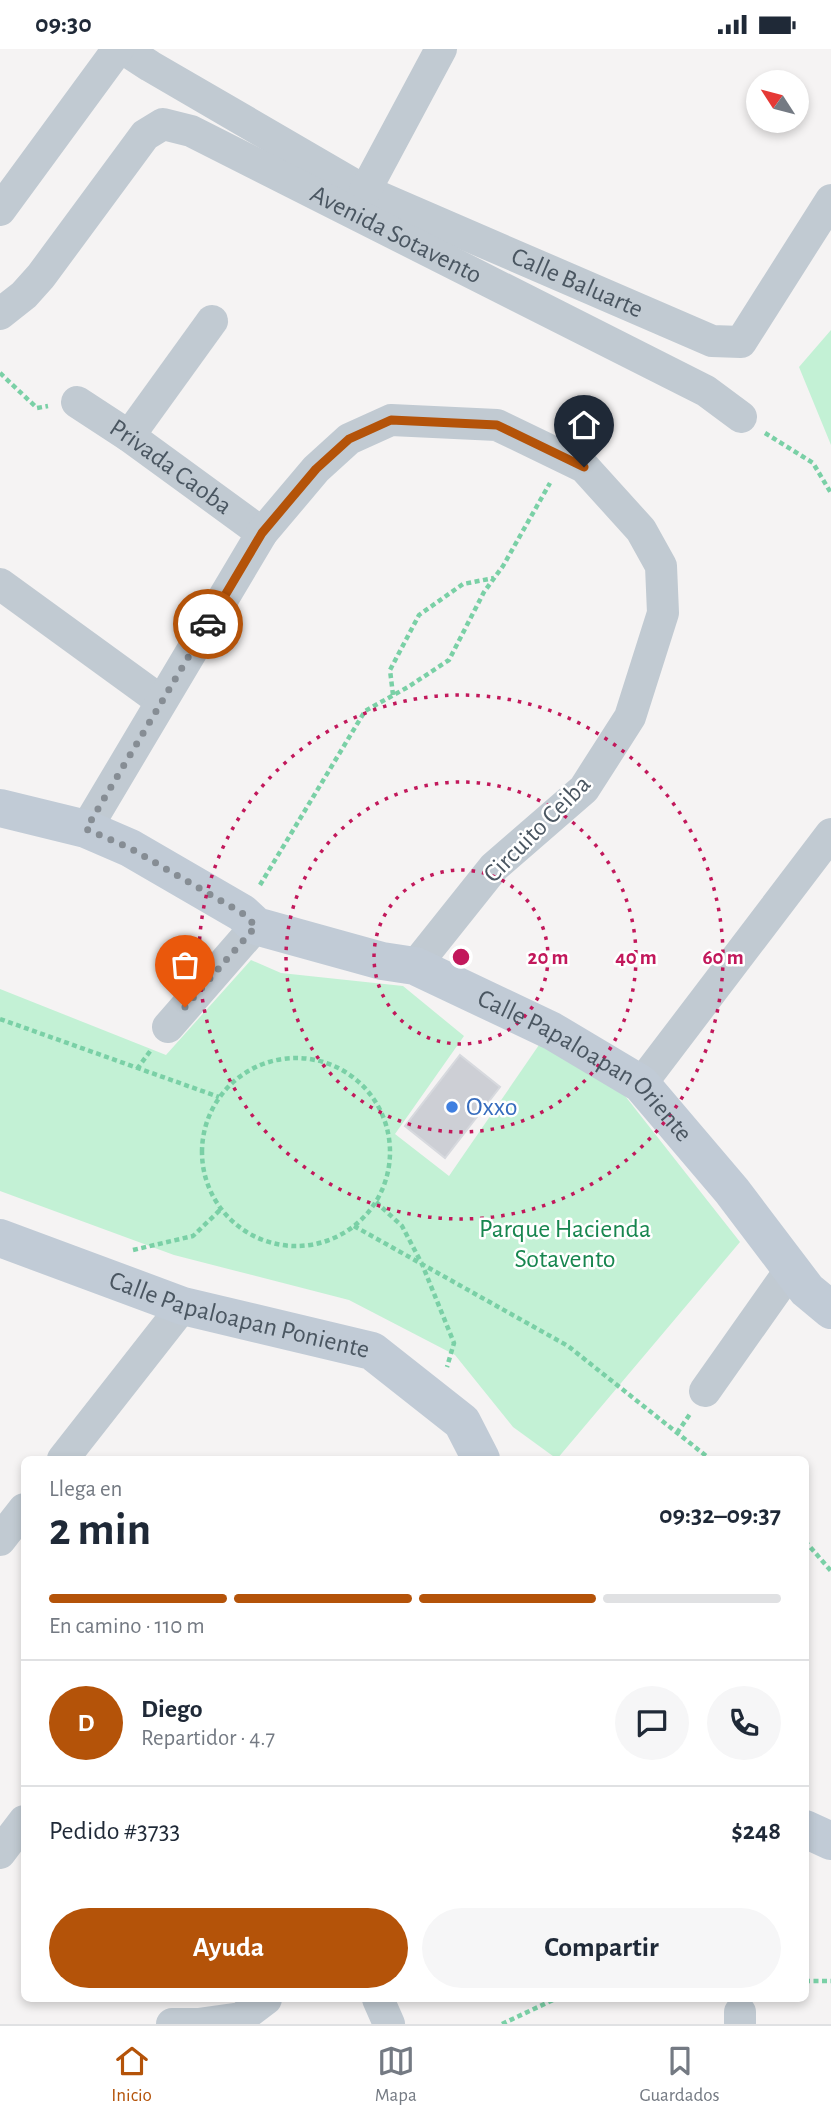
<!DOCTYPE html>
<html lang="es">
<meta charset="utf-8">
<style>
:root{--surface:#fff;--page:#f6f6f7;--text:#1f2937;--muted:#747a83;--line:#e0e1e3;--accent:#b45309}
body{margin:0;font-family:"Alegreya Sans",sans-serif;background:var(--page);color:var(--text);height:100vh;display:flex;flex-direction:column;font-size:26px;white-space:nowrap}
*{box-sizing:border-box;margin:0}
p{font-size:23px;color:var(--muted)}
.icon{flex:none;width:38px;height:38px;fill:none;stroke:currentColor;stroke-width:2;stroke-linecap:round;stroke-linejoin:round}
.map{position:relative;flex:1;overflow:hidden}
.side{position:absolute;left:21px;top:1407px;width:788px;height:546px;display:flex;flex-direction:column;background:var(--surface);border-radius:10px;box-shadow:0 4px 10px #0003}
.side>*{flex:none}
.needle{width:46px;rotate:306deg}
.controls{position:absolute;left:746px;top:21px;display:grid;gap:14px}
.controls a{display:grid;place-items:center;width:63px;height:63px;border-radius:50%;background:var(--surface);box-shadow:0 4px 10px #0003;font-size:35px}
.pin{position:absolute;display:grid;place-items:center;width:60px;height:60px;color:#fff;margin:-72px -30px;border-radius:50% 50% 50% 0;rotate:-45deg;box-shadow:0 0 7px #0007}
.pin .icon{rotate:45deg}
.courier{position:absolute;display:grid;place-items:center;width:70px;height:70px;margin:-35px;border:5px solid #b45309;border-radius:50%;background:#fff;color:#222;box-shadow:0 2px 9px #0007}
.summary em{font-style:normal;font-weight:600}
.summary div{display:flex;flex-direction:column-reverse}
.summary{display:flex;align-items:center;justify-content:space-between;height:119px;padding:0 28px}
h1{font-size:46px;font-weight:600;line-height:52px}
.bar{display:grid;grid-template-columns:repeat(4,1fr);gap:10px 7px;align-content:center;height:84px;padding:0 28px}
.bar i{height:9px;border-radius:5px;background:var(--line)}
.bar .current{background:var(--accent)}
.bar p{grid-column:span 4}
.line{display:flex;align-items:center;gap:18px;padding:0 28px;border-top:2px solid var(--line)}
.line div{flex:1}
.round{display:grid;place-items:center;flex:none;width:74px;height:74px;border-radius:37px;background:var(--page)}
.action{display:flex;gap:14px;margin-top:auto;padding:14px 28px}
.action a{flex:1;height:80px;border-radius:42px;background:var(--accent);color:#fff;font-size:28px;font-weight:600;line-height:80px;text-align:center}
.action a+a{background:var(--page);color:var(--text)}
.status{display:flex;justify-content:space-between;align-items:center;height:49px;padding:0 35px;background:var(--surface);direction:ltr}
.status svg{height:19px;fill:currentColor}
.dock{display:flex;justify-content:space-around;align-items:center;height:98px;border-top:2px solid var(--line);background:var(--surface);font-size:19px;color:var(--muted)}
.dock a{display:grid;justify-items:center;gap:4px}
.dock .current{color:var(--accent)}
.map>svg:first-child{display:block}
.green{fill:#c3f1d5}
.building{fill:#cdcfd5;stroke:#d7d9de;stroke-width:2}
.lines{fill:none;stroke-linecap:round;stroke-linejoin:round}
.path{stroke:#7ad0a6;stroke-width:4.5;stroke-dasharray:5 3.5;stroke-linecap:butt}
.street{stroke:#c1cad2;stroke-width:32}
.secondary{stroke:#c1cbd6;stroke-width:38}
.done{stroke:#868d94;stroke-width:7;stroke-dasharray:0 12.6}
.route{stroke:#b45309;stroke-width:9}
.ring{fill:none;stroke:#c2185b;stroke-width:3.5;stroke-dasharray:3.5 7}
.shop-dot{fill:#3f7fe0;stroke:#fff;stroke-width:2.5}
.labels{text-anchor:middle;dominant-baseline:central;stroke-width:5;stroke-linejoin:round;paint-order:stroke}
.street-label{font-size:26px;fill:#4a5661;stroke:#fff}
.shop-label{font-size:26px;fill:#366cbe;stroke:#fff;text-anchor:start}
.park-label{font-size:26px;fill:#17864f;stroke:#fff}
.centre{fill:#c2185b;stroke:#fff;stroke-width:3.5}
.ring-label{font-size:21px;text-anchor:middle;font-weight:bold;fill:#c2185b;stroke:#fff;stroke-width:5;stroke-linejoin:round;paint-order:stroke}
</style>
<div class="status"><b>09:30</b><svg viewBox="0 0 49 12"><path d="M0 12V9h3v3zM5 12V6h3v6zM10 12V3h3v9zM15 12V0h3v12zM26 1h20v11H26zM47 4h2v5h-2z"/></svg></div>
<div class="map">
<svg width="831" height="1975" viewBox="0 0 831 1975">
<rect width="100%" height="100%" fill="#f5f3f3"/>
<path class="green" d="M831,281v115l-32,-78z
M251,911l30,13 122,13 61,50 -69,98 54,42 92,-134 70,36 129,164 -183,217 -44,-32 -58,-72 -106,-55 -175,-45 -174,-64v-202l166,66z"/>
<path class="building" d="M460,1006l40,32 -55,71 -40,-32z"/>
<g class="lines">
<path class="path" d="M0,324l37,35 11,-2
M765,384l48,30 18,30
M393,646l-3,-25 29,-55 44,-31 31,-6
M260,836l105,-174 43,-24 41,-27 35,-68 19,-26 47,-83
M0,970l219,78
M202 1103a94 94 0 1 1 188 0a94 94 0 1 1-188 0Z
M137,1020l14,-19
M376,1153l26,24 20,38 32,79 -7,24
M354,1177l214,120 142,113
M133,1201l60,-14 28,-27
M677,1384l13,-19
M805,1492l26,30
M805,1932h26
M502,1975l53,-25"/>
<g class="street">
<path id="s1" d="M124,0l26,17 215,125 347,150 29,1 90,-142"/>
<path d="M365,142l76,-142"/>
<path d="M0,161l118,-161"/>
<path id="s2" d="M0,265l24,-19 17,-19 104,-141 18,-11 28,7 515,260 35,26"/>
<path id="s3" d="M77,353l52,34 133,97"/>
<path d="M129,387l83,-115"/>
<path d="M0,535l161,117"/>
<path d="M86,780l176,-296 54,-64 33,-30 42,-19 106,5 87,42 57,63 20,36 2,47 -33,104 -46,72 -90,78 -79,99"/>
<path d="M168,978l88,-101"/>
<path d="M641,1035l190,-250"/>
<path d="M705,1342l86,-122"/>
<path d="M63,1410l120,-153"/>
<path d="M0,1491l24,-31"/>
<path d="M0,1804l24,-32"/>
<path d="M378,1950l11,25"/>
<path d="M172,1975h26l43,-6 25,-19"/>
<path d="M740,1975v-12"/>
</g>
<g class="secondary">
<path id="s4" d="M0,759l86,21 44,19 112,65 14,13 126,35 33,5 137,65 89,53 91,107 75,99 24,20"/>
<path id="s5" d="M0,1189l183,68 189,45 90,71 19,37"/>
<path d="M805,1780l26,12"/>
</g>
</g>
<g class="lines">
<path class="done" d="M185,958l71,-81 -14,-13 -112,-65 -44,-19 122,-205"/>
<path class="route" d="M208,575l54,-91 54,-64 33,-30 42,-19 106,5 87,42"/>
</g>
<g class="ring">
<circle cx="461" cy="908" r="87"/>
<circle cx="461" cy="908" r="175"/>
<circle cx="461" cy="908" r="262"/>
</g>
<circle class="shop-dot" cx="452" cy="1058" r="7"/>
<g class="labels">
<g class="street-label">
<text stroke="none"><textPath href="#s2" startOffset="511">Avenida Sotavento</textPath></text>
<text stroke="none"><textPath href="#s1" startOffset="511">Calle Baluarte</textPath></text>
<text stroke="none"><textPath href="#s3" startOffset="114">Privada Caoba</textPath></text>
<text transform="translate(537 780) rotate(-45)">Circuito Ceiba</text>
<text stroke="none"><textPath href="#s4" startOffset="648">Calle Papaloapan Oriente</textPath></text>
<text stroke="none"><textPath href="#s5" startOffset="252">Calle Papaloapan Poniente</textPath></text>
</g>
<g class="shop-label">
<text x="466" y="1058">Oxxo</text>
</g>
<g class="park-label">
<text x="565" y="1180">Parque Hacienda<tspan x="565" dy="30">Sotavento</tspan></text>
</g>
</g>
<circle cx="461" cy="908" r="10" class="centre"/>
<g class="ring-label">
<text x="548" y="915">20 m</text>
<text x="636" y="915">40 m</text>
<text x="723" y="915">60 m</text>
</g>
</svg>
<div class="controls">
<a><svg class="needle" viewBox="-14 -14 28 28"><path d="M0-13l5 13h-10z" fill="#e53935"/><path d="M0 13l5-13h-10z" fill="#747a83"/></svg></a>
</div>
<div class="pin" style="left:185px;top:958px;background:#ea580c"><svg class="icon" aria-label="bag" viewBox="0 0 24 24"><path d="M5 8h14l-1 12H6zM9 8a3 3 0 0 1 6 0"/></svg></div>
<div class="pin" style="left:584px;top:418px;background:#1f2937"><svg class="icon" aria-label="home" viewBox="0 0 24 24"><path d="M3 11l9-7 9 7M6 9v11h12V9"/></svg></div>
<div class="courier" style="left:208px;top:575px"><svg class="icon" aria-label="car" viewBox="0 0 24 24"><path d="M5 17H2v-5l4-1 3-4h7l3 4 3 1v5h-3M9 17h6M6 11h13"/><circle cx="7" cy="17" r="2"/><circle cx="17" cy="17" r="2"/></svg></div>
<section class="side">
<div class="summary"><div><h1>2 min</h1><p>Llega en</p></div><em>09:32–09:37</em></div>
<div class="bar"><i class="current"></i><i class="current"></i><i class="current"></i><i></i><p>En camino · 110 m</p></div>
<div class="line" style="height:126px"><b class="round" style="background:var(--accent);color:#fff">D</b><div><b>Diego</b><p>Repartidor · 4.7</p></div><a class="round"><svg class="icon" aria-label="chat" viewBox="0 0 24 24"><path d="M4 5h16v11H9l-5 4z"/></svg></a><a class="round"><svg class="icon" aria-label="phone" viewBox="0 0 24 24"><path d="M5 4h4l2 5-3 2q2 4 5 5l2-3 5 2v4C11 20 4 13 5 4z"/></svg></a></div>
<div class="line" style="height:91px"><div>Pedido #3733</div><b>$248</b></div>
<div class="action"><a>Ayuda</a><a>Compartir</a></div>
</section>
</div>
<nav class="dock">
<a class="current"><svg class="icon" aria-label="home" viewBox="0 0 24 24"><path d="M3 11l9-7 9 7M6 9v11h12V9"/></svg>Inicio</a>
<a><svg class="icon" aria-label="map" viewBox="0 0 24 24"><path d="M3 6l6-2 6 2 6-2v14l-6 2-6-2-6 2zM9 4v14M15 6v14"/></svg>Mapa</a>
<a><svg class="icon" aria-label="saved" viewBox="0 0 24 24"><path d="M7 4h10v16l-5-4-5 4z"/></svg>Guardados</a>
</nav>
